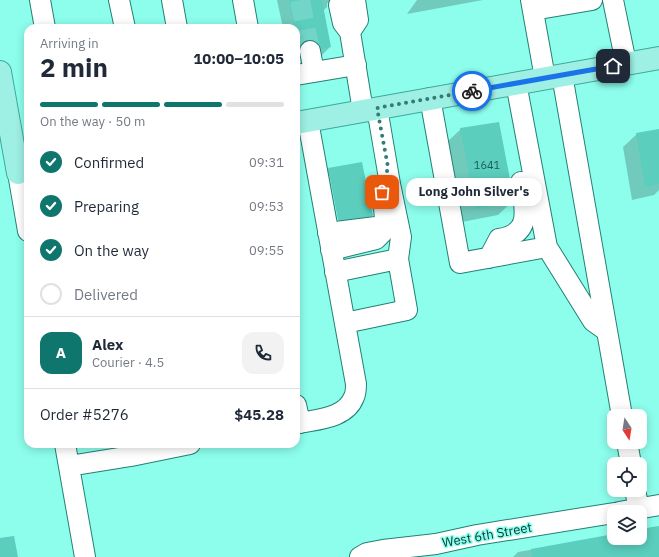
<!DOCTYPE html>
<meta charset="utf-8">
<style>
:root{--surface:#fff;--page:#f2f2f3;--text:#1f2937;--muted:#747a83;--line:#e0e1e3;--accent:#0f766e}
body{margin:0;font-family:"IBM Plex Sans",sans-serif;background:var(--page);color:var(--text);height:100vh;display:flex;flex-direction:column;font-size:15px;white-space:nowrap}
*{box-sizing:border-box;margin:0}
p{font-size:13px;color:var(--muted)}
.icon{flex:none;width:22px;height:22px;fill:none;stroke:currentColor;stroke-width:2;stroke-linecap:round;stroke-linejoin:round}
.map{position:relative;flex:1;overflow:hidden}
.details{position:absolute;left:24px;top:24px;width:276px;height:424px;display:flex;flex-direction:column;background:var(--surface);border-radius:12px;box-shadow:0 2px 10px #0003}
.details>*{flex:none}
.needle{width:26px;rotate:168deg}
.controls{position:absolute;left:607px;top:409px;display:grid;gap:8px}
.controls a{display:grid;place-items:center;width:40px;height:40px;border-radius:8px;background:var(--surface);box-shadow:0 2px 10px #0003;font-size:20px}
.pin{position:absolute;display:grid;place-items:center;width:34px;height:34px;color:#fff;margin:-17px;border-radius:8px;box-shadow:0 2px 6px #0006}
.courier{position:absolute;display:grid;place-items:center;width:40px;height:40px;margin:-20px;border:3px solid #1a73e8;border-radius:50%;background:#fff;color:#222;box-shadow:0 1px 5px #0007}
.bubble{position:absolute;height:28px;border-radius:12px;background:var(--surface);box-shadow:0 2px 10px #0003;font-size:13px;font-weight:800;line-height:28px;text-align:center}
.headline em{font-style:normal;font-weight:800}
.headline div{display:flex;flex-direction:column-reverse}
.headline{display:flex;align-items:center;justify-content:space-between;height:68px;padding:0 16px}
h1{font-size:26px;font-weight:800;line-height:30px}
.bar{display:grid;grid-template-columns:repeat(4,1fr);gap:6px 4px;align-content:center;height:48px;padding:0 16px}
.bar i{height:5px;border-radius:3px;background:var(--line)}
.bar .on{background:var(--accent)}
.bar p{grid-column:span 4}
.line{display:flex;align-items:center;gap:10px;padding:0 16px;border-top:1px solid var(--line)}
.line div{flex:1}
.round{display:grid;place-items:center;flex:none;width:42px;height:42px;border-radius:12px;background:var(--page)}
ol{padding:0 16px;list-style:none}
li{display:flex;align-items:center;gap:12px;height:44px}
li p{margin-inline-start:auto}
li .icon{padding:4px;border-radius:50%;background:var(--accent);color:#fff;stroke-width:4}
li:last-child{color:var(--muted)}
li i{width:22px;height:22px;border:2px solid var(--line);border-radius:50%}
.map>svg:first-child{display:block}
.shadow{fill:#0003;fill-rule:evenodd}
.building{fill:#5bcebd}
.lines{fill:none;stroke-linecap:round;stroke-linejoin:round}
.minor-tunnel{stroke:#71d6c7;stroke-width:20;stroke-dasharray:20 10;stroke-linecap:butt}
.minor-casing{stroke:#248074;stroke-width:22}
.major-casing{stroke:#3ea89a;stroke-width:24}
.minor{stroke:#fff;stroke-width:20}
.major{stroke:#9eefe4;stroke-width:22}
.done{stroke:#337d73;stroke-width:4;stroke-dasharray:0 7.2}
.route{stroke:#1a73e8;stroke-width:5}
.labels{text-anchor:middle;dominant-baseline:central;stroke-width:3;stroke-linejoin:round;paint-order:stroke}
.number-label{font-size:11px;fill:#185e55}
.street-label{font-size:13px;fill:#023832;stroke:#8dfeec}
</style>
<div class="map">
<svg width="659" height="557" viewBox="0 0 659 557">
<rect width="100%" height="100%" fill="#8dfeec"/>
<path class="shadow" d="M277,0h61l-4,5 -7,-2v4l-4,4 7,36 -10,10 -17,-7 -5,-1 -2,5v-26h-13z
M417,0h66l-76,14z
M461,129l51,73 -14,13 -36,7 -15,-80z
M637,134l22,1v55l-5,5 -22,5 -9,-53z
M329,169l43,46 -11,11 -33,4 -10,-50zM329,176h2l9,49h-2z
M659,527v30h-146l5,-5 96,-17v3h26v-8z"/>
<path class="building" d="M289,0h33l9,47 -10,2 -3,-6 -5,-3h-5l-6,3 -3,5v5l-3,-14v-11h-2z
M499,122l11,57 3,23 -37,7 -16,-81z
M659,129v55l-14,3 -9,-54z
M362,162l11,54 -35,4 -10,-52z
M659,526v31h-127l-1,-8 83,-15v4h26v-9z
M14,536l4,21h-18v-19z"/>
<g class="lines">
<path class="minor-tunnel" d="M300,0l10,51"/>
<defs>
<path id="minor" d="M40,0l5,28
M119,0l6,28
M172,0l5,28
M243,0l5,28
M355,0l3,20 -8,12 13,79
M531,0l14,78
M613,0l13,63
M339,5l4,18 7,9
M533,10l59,-10
M310,51l4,21
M296,75l60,-10
M562,75l60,341
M516,83l31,164 46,74 14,10
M430,98l30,165 87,-16
M18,173l10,58
M328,233l56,-7
M331,250l45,-11 6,-6 3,-14 -2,-23
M489,258l10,-19c34,-5 26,-31 22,-57
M335,272l63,-13
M345,323l62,-13 -9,-51 3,-22 -11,-53 -13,-76
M296,405l4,18h-4
M300,423c19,-4 46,-5 54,-26 2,-4 2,-9 2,-13l-48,-263
M627,442l4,22
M65,444l20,113
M69,466l62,-10 59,-12
M635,490l4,19
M619,512l40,-7
M360,557l7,-4 16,-3 53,-6 41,-9 137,-22"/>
<path id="major" d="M0,72l18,101
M296,123l363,-65"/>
</defs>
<use href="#minor" class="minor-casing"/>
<use href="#major" class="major-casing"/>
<use href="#minor" class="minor"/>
<use href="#major" class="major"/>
</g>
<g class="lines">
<path class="done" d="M382,192l6,-25 -11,-59 95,-17"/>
<path class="route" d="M472,91l141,-25"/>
</g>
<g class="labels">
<g class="number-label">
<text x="487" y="165">1641</text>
</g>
<g class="street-label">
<text transform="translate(487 535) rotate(-10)">West 6th Street</text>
</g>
</g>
</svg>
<div class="controls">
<a><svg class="needle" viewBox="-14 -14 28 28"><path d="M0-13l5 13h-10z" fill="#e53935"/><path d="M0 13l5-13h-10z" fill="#747a83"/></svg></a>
<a><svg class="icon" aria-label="locate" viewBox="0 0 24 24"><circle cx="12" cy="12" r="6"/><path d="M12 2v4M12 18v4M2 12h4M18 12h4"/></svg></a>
<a><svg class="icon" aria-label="layers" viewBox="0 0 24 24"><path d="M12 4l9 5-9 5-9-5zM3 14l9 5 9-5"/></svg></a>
</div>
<div class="pin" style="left:382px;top:192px;background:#ea580c"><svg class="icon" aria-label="bag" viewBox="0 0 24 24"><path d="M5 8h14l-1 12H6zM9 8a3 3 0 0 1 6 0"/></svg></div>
<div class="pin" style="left:613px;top:66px;background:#1f2937"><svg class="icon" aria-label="home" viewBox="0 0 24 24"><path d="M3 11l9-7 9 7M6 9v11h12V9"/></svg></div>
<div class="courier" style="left:472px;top:91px"><svg class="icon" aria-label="bike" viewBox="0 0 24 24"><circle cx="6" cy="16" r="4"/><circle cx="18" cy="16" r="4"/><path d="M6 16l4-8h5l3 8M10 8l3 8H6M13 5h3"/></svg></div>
<div class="bubble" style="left:406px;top:178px;width:136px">Long John Silver's</div>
<section class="details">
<div class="headline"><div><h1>2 min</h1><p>Arriving in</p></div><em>10:00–10:05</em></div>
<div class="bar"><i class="on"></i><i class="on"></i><i class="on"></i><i></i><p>On the way · 50 m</p></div>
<ol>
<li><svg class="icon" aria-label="check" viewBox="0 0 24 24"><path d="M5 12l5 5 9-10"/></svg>Confirmed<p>09:31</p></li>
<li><svg class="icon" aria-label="check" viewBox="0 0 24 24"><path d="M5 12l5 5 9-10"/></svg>Preparing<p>09:53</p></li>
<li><svg class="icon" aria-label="check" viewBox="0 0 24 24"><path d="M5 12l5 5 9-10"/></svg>On the way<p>09:55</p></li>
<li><i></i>Delivered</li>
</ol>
<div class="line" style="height:72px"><b class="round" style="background:var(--accent);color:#fff">A</b><div><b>Alex</b><p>Courier · 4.5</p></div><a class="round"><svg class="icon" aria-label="phone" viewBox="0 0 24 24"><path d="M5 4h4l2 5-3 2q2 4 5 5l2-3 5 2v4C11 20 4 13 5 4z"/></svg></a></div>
<div class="line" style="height:52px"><div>Order #5276</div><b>$45.28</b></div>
</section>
</div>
